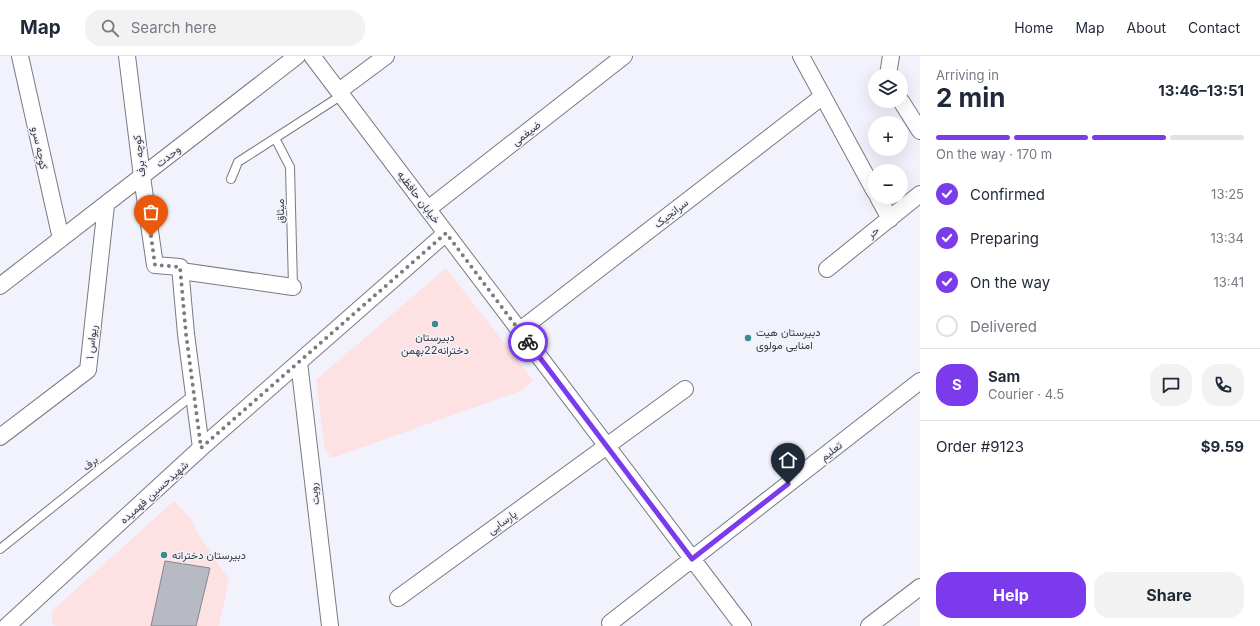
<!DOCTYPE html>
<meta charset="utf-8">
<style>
:root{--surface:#fff;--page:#f2f2f3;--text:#1f2937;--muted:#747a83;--line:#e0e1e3;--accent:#7c3aed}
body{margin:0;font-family:Inter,Vazirmatn,sans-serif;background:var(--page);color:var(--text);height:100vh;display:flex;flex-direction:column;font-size:15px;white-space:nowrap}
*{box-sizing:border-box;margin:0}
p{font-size:13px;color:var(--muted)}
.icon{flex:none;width:22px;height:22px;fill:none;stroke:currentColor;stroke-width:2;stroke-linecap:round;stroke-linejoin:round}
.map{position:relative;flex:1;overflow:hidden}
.panel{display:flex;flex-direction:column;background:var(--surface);width:340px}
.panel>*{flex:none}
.buttons{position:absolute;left:868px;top:12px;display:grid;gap:8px}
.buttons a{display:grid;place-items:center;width:40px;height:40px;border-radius:50%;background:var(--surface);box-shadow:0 4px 16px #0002;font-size:20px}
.pin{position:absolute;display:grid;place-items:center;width:34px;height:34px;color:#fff;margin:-41px -17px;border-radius:50% 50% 50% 0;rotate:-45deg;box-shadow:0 0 4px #0007}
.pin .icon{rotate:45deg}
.courier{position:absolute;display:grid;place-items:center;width:40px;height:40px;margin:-20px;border:3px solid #7c3aed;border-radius:50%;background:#fff;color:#222;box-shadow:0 1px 5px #0007}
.overview em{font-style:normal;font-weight:700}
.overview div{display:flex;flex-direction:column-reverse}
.overview{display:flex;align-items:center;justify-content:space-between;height:68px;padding:0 16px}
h1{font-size:26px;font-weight:700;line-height:30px}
.bar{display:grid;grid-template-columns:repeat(4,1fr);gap:6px 4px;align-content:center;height:48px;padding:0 16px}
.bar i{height:5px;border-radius:3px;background:var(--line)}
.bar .active{background:var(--accent)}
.bar p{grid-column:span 4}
.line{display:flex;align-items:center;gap:10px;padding:0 16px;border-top:1px solid var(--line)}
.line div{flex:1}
.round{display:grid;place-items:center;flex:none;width:42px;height:42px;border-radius:16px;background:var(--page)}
ol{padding:0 16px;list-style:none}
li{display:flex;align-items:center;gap:12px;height:44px}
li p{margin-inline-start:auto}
li .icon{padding:4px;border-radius:50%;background:var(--accent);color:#fff;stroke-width:4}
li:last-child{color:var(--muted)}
li i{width:22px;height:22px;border:2px solid var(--line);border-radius:50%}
.cta{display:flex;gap:8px;margin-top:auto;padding:8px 16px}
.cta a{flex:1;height:46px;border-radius:16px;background:var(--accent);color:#fff;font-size:16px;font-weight:700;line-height:46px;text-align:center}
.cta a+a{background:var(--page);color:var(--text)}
header{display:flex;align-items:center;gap:24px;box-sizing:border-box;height:56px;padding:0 20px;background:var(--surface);border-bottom:1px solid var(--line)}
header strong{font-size:19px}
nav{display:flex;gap:22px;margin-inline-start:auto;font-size:14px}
.search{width:280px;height:36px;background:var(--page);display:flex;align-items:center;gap:10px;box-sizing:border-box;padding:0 14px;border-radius:16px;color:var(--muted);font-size:15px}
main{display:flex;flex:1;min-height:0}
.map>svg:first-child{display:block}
.education{fill:#fde1e3}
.building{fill:#b8bac3;stroke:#85878f}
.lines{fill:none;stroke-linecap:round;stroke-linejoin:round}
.lane-casing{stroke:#787a82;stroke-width:10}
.street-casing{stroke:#787a82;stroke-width:18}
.lane{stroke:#fff;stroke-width:8}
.street{stroke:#fff;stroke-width:16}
.done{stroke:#7b7c81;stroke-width:4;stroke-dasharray:0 7.2}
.route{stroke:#7c3aed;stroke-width:5}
.poi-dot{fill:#40898b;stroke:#f1f2fb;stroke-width:1.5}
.labels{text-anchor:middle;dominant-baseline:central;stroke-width:3;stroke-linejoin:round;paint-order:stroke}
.street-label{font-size:11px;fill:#3b3c3f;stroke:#f1f2fb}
.poi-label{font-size:11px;fill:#3b3c3f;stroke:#f1f2fb;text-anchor:start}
</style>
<header>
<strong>Map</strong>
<div class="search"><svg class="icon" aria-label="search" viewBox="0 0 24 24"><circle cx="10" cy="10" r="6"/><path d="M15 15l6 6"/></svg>Search here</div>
<nav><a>Home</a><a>Map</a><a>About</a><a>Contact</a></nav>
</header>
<main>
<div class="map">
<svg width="920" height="570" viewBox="0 0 920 570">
<rect width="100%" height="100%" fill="#f1f2fb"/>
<path class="education" d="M446,212l87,112 -10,10 -191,68 -7,-9 -9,-69z
M174,445l18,19 3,9 34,51 -10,46h-161l-6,-1v-14z"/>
<path class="building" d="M165,505l45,7 -14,58h-45z"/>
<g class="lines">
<defs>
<path id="lane" d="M275,82l15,29 3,120
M231,123l7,-17 104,-67
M0,493l194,-155"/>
<path id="street" d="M20,0l41,183
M127,0l15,121 13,88 25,2 6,67 15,114
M312,0l431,570
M801,0l74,136
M888,19l3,-19
M339,35l47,-35
M901,45l19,30
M878,141l12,22
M428,153l196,-153
M827,213l93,-75
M181,215l112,16
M0,230l297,-230
M520,274l303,-234
M299,306l31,264
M0,381l88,-67 18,-165
M398,542l287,-209
M610,567l310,-242
M7,570l194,-178 245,-215
M869,570l51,-39"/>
</defs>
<use href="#lane" class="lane-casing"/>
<use href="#street" class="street-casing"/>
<use href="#lane" class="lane"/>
<use href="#street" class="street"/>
</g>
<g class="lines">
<path class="done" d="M151,180l4,29 25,2 6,67 15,114 245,-215 82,109"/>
<path class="route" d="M528,286l164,217 96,-75"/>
</g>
<g class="poi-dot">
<circle cx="435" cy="268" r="4"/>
<circle cx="748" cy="282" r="4"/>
<circle cx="164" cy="499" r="4"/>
</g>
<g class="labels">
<g class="street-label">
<text transform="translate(526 77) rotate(-38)">ضیغمی</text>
<text transform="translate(40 92) rotate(78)">کوچه سرو</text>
<text transform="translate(139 100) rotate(-97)">کوچه برف</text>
<text transform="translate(168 100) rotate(-38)">وحدت</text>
<text transform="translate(419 141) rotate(53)">خیابان حافظیه</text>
<text transform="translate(280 155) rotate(-91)">میثاق</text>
<text transform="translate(671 157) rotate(-38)">سرانجیک</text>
<text transform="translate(873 176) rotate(-38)">حر</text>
<text transform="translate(91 286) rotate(-84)">ریواس ۱</text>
<text transform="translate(831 395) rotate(-38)">تعلیم</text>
<text transform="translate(90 407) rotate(-39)">برف</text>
<text transform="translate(154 436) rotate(-42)">شهیدحسین فهمیده</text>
<text transform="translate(314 438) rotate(-97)">رویت</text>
<text transform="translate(502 466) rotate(-36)">پارسایی</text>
</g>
<g class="poi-label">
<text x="756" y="276">دبیرستان هیت<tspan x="756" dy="13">امنایی مولوی</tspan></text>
<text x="435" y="281" text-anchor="middle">دبیرستان<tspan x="435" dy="13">دخترانه22بهمن</tspan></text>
<text x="172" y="499">دبیرستان دخترانه</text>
</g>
</g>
</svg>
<div class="buttons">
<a><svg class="icon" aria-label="layers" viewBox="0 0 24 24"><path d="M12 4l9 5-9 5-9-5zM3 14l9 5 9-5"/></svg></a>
<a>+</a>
<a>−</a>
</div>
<div class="pin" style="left:151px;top:180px;background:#ea580c"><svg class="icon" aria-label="bag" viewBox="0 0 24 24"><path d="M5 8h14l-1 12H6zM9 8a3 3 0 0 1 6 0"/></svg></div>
<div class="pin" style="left:788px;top:428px;background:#1f2937"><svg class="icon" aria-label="home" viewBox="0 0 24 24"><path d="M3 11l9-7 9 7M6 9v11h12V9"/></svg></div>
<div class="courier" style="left:528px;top:286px"><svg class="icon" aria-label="bike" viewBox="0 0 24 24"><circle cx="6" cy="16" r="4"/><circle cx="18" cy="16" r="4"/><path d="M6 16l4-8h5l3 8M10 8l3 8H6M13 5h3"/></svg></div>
</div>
<section class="panel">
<div class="overview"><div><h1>2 min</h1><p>Arriving in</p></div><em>13:46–13:51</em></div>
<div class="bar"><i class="active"></i><i class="active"></i><i class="active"></i><i></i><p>On the way · 170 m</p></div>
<ol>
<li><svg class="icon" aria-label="check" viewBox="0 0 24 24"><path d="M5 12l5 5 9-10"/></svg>Confirmed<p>13:25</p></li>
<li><svg class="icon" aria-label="check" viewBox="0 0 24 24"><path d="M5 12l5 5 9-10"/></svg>Preparing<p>13:34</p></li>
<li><svg class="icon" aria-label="check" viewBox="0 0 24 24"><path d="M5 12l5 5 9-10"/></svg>On the way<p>13:41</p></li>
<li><i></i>Delivered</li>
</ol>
<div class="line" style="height:72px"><b class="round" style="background:var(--accent);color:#fff">S</b><div><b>Sam</b><p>Courier · 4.5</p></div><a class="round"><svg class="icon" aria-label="chat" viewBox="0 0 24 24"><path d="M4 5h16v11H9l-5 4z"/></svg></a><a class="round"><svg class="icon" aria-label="phone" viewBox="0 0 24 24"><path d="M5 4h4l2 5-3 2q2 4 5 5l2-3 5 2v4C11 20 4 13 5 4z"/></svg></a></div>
<div class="line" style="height:52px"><div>Order #9123</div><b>$9.59</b></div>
<div class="cta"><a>Help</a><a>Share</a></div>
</section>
</main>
